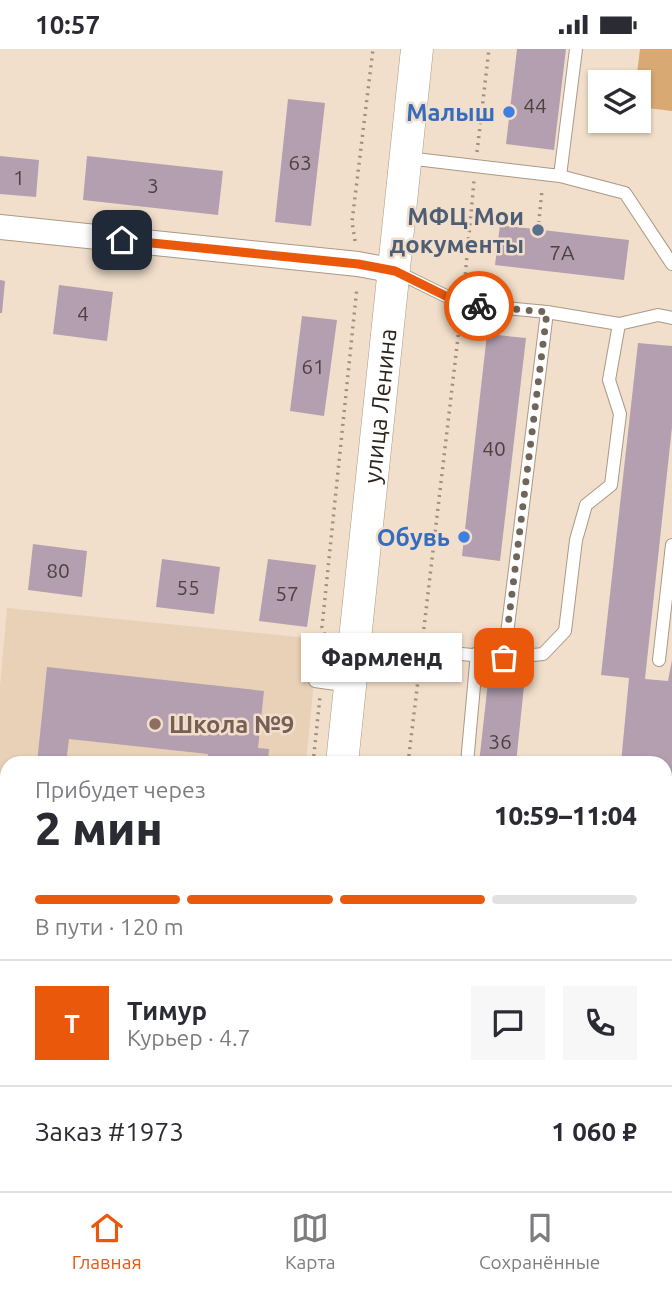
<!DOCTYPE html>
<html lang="ru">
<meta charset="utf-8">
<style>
:root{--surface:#fff;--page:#f7f7f7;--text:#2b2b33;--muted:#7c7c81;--line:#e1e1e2;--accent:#ea580c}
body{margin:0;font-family:Ubuntu,sans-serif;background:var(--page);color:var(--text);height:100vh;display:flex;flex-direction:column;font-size:26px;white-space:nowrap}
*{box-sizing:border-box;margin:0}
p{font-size:23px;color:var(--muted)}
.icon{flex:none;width:38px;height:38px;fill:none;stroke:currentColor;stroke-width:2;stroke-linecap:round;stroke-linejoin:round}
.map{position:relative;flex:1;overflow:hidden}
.side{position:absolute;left:0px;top:707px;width:672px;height:436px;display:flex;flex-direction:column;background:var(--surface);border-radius:21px 21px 0 0;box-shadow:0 2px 5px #0004}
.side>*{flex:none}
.fabs{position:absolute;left:588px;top:21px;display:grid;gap:14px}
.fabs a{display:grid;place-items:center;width:63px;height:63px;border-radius:0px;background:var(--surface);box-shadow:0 2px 5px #0004;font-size:35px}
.pin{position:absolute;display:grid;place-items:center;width:60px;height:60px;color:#fff;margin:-30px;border-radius:14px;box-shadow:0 4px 10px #0006}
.courier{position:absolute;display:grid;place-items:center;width:70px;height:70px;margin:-35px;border:5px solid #ea580c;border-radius:50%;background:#fff;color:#222;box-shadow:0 2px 9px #0007}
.bubble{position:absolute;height:49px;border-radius:0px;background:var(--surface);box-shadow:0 2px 5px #0004;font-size:23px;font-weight:800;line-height:49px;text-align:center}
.summary em{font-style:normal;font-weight:800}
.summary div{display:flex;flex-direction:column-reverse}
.summary{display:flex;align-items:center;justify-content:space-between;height:119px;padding:0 35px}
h1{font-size:46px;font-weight:800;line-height:52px}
.bar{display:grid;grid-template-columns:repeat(4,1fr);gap:10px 7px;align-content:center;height:84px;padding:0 35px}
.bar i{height:9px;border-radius:5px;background:var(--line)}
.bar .selected{background:var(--accent)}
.bar p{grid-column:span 4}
.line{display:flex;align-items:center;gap:18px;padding:0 35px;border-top:2px solid var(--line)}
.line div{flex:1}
.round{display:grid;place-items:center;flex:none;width:74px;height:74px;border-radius:0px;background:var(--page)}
.status{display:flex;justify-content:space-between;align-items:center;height:49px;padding:0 35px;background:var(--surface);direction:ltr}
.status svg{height:19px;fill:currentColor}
.dock{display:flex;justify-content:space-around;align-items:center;height:98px;border-top:2px solid var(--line);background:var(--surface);font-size:19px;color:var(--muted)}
.dock a{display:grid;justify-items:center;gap:4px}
.dock .selected{color:var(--accent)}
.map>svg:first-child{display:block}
.built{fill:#e9d1b7}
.green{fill:#d8a973}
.building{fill:#b39fb0}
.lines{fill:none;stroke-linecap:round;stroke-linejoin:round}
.service-casing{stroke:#aa9986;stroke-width:14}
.minor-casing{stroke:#aa9986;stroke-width:26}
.tertiary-casing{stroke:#aa9986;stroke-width:33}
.path{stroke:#9d9081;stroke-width:3.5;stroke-dasharray:2 5;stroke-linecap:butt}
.service{stroke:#fff;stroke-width:12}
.minor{stroke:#fff;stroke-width:24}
.tertiary{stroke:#fff;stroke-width:32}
.done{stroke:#706559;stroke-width:7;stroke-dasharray:0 12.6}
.route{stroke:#ea580c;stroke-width:9}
.shop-dot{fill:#3f7fe0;stroke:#f1dfcb;stroke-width:2.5}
.service-dot{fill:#5c6f8a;stroke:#f1dfcb;stroke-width:2.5}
.education-dot{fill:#8d6e63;stroke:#f1dfcb;stroke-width:2.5}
.labels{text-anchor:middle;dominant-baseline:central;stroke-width:5;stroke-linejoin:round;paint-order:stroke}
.number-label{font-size:21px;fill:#4c4341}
.shop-label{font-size:24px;font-weight:bold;fill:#366cbe;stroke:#f1dfcb;text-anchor:end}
.service-label{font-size:24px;font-weight:bold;fill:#4e5e75;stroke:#f1dfcb;text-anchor:end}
.street-label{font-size:24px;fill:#2a241c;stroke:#f1dfcb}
.education-label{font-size:24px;font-weight:bold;fill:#785e54;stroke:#f1dfcb;text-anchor:start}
</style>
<div class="status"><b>10:57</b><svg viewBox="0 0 49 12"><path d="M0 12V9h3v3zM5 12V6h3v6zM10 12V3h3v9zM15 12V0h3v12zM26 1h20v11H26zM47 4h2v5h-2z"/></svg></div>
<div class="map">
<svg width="672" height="1142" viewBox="0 0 672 1142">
<rect width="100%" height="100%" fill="#f1dfcb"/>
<path class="built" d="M7,559l311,31 -12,124h-299v109l-7,-1v-185z"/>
<path class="green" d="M640,0h32v62l-33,-4v-25h-3z"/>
<path class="building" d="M517,0h49l-12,101 -48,-6z
M288,50l37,4 -14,123 -36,-4z
M0,107l39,4 -3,37 -36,-3z
M87,107l136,15 -5,44 -135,-15z
M500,176l129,15 -5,40 -129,-15z
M0,231l5,1 -3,32h-2z
M59,236l54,7 -6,49 -54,-7z
M302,267l35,4 -13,96 -34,-5z
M487,285l39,4 -26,223 -38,-5z
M638,294l34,3v81l-27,252 23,2 4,-21v173l-7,-1v-69h-44l8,-85 -28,-3z
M33,495l54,7 -5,46 -54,-7z
M162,510l58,8 -6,47 -58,-7z
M268,510l48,6 -9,62 -48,-6z
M47,618l217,24 -6,57 11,1 -1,14h-61l1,-9 -139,-15 -3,24h-29z
M488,633l36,4 -8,77h-37z
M665,822l7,1v46l-7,-1z
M0,837l7,1v47l-7,-1z
M0,1044l7,1v38h-7z
M665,1097l7,1v40h-7z
M213,1136h41l-1,6h-40z
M346,1136h47l-1,6h-46z"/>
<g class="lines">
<defs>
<path id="service" d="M407,109l153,18 16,-127
M560,127l65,17 47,71
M395,222l67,33 85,8 72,12 39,-9 14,3
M355,595l149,14 39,-4 22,-23 11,-91 10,-35 25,-20 9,-71 -11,-34 10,-56
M504,609l43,-346
M659,611l13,-115
M315,632l35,5
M467,714l10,-110
M665,805l4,1
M665,950l7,-2
M665,1077l7,1
M488,1142l1,-6"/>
<path id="minor" d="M0,178l358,37 37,7"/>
<g id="tertiary">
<path id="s1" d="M342,714l75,-714"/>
<path d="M297,1142l1,-6"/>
</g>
</defs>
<use href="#service" class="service-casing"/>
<use href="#minor" class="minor-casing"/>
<use href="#tertiary" class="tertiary-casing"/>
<path class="path" d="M477,103l12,-103
M538,181l4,-40
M355,192l-3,-19 21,-173
M464,239l10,-107
M423,587l37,-316
M327,592l-5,-14 35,-340
M313,714l7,-66
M408,714l12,-99
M52,1142v-6
M264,1142l1,-6
M331,1142l1,-6"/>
<use href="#service" class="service"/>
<use href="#minor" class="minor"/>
<use href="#tertiary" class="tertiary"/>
</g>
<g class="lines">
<path class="done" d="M479,257l68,6 -43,346"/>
<path class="route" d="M122,191l236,24 37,7 67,33 17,2"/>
</g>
<g class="shop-dot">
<circle cx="509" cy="63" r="7"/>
<circle cx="464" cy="488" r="7"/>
</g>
<circle class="service-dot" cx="538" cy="181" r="7"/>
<circle class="education-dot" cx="155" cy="675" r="7"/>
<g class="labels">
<g class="number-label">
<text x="535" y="56">44</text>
<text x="300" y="113">63</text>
<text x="19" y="128">1</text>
<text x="153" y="136">3</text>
<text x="562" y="203">7А</text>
<text x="83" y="264">4</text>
<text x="313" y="317">61</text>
<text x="494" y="399">40</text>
<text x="58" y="521">80</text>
<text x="188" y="538">55</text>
<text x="287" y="544">57</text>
<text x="500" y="692">36</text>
</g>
<g class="shop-label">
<text x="495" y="63">Малыш</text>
<text x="450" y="488">Обувь</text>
</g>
<g class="service-label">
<text x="524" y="167">МФЦ Мои<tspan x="524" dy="28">документы</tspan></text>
</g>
<g class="street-label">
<text stroke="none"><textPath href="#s1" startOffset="359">улица Ленина</textPath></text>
</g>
<g class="education-label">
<text x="169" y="675">Школа №9</text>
</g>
</g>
</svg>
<div class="fabs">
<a><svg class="icon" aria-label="layers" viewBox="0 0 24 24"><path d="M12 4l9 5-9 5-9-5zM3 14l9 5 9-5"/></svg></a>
</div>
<div class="pin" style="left:504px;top:609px;background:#ea580c"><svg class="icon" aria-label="bag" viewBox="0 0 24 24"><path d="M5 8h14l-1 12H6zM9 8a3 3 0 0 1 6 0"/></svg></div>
<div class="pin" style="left:122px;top:191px;background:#1f2937"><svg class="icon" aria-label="home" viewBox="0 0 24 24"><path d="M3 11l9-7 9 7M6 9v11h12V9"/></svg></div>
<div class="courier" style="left:479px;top:257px"><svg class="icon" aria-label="bike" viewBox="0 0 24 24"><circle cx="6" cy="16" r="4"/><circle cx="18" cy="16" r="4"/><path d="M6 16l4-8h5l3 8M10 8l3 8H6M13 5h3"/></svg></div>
<div class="bubble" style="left:301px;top:584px;width:161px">Фармленд</div>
<section class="side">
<div class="summary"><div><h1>2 мин</h1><p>Прибудет через</p></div><em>10:59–11:04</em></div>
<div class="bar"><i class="selected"></i><i class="selected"></i><i class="selected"></i><i></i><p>В пути · 120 m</p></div>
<div class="line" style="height:126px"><b class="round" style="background:var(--accent);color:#fff">Т</b><div><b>Тимур</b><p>Курьер · 4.7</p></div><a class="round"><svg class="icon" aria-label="chat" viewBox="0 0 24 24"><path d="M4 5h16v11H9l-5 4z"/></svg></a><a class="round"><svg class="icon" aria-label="phone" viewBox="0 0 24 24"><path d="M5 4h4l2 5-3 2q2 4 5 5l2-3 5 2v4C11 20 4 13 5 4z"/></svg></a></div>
<div class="line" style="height:91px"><div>Заказ #1973</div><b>1 060 ₽</b></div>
</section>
</div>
<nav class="dock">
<a class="selected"><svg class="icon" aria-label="home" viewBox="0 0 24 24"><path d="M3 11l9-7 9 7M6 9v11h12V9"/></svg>Главная</a>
<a><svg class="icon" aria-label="map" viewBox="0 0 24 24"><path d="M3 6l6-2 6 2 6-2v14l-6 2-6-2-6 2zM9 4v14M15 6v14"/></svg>Карта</a>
<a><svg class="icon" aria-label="saved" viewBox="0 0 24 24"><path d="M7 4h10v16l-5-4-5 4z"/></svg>Сохранённые</a>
</nav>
